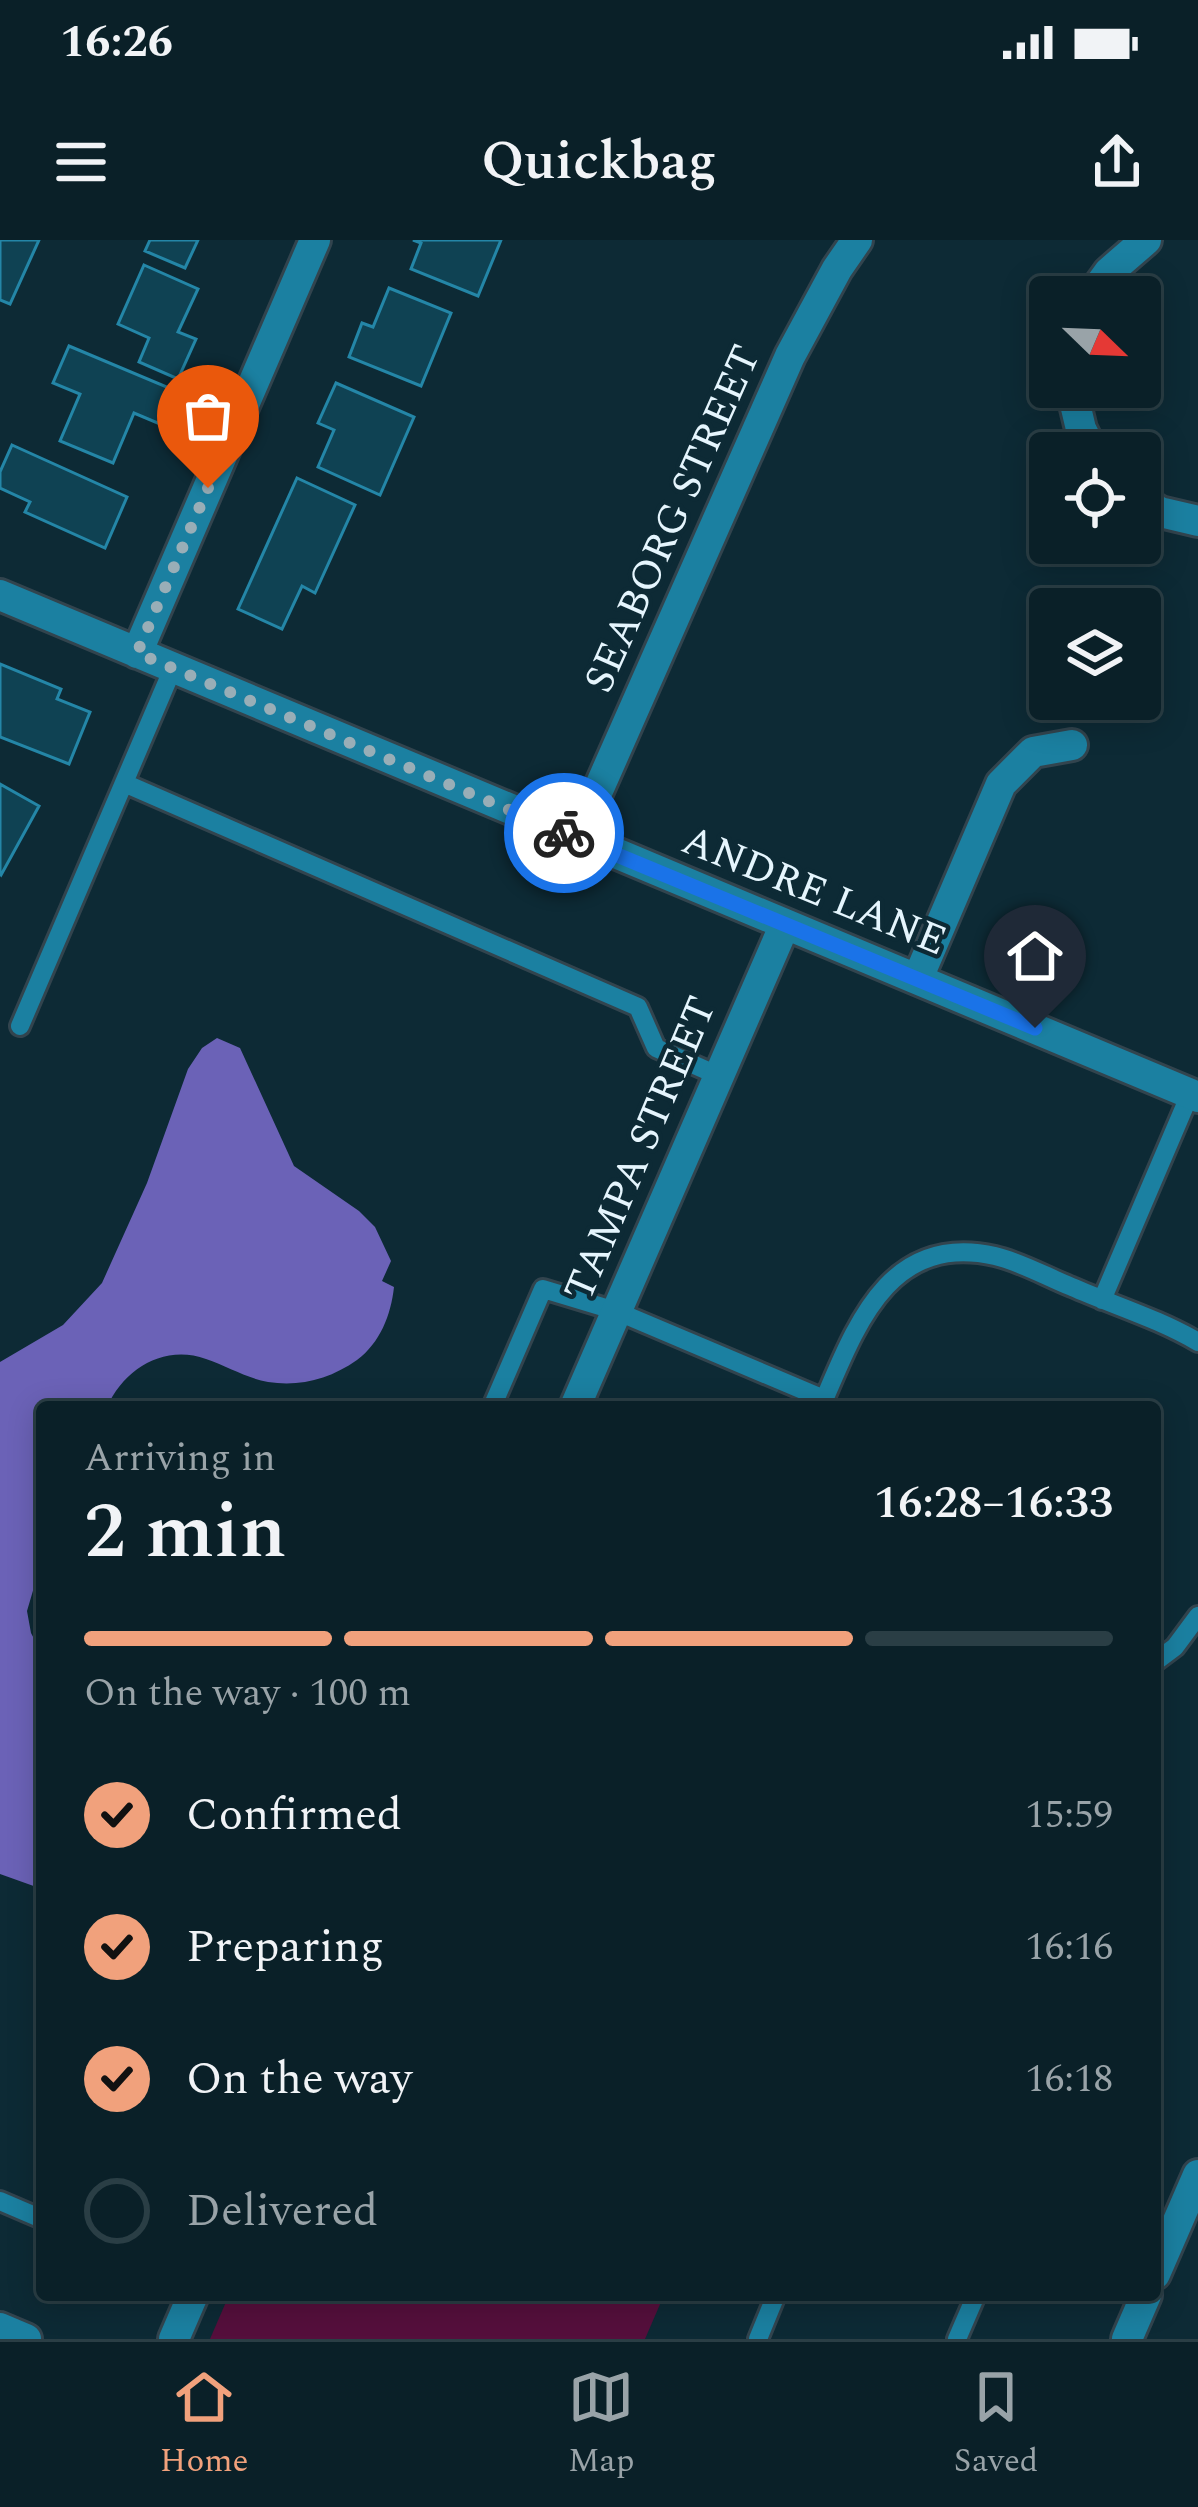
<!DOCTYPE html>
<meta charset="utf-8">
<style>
:root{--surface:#0a2028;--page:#132830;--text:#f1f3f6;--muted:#99a3a8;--line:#2a3e45;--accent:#f1a17c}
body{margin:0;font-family:Spectral,serif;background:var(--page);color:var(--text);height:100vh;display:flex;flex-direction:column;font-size:45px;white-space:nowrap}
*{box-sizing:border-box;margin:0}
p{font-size:39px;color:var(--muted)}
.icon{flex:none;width:66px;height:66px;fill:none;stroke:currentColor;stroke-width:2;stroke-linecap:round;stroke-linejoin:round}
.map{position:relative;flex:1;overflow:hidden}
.side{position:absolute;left:36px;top:1161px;width:1125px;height:900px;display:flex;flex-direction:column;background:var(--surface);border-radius:12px;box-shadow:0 6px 30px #0003,0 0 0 3px var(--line)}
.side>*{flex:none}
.needle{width:78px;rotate:113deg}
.fabs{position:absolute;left:1029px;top:36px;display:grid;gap:24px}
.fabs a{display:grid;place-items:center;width:132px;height:132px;border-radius:12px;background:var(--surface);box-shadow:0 6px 30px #0003,0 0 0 3px var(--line);font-size:60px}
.pin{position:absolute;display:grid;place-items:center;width:102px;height:102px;color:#fff;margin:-123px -51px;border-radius:50% 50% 50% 0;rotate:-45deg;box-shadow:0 0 12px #0007}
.pin .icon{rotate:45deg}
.courier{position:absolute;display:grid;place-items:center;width:120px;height:120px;margin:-60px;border:9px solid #1a73e8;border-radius:50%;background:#fff;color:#222;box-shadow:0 3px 15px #0007}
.summary em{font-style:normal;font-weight:600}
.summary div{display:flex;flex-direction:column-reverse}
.summary{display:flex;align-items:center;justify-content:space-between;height:204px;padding:0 48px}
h1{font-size:78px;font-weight:600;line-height:90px}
.bar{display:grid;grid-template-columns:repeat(4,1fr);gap:18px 12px;align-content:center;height:144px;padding:0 48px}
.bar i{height:15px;border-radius:9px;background:var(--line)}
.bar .active{background:var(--accent)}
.bar p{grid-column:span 4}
ol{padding:0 48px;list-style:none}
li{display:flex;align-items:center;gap:36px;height:132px}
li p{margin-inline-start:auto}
li .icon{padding:12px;border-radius:50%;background:var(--accent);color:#111;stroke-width:4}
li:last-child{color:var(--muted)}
li i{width:66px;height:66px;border:6px solid var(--line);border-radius:50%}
.status{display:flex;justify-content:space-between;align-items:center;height:84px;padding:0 60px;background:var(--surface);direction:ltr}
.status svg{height:33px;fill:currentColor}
header{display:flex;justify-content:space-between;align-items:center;height:156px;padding:0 48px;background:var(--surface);font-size:54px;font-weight:600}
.dock{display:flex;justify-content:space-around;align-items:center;height:168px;border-top:3px solid var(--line);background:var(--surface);font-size:33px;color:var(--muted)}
.dock a{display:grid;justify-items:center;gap:6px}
.dock .active{color:var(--accent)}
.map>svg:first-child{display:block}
.green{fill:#550f3c}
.water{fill:#6b62b7}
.building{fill:#0f4253;stroke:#2486a7;stroke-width:3}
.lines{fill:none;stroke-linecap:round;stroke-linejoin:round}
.lane-casing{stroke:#32444e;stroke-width:24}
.street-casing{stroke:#32444e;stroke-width:36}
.secondary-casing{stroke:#32444e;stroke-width:36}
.lane{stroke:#1b80a1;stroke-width:18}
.street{stroke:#1b80a1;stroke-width:30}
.secondary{stroke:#1b80a1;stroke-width:30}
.done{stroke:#99aeb7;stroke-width:12;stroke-dasharray:0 21.6}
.route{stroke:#1a73e8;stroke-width:15}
.labels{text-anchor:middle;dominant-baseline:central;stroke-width:9;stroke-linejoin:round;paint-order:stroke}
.street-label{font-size:42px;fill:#e5f5fd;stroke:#0d2a35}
</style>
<div class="status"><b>16:26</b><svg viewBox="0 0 49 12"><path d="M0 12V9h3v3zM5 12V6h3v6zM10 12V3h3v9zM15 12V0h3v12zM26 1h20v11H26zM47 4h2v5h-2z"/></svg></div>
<header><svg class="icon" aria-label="menu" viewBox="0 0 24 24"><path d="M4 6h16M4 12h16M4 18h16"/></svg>Quickbag<svg class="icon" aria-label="share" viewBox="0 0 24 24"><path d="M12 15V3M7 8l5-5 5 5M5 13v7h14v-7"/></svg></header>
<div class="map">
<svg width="1198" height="2099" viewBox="0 0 1198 2099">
<rect width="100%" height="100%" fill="#0d2a35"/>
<path class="green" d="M229,2055h435l-19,44h-435z"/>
<path class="water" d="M217,798l23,10 54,118 65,45 16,16 16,34 -9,20 12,6c-3,28 -14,56 -37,73 -27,19 -57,27 -89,22 -22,-4 -41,-16 -62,-23 -42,-15 -82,10 -99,48h-65v153l-15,51 4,22 11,21v235l-42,-15v-512l63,-37 39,-42 45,-100 41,-114 14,-21z"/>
<path class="building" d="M0,0h39l-29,64 -10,-4z
M150,0h48l-13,28 -40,-17z
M413,0h88l-23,56 -67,-27 10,-26z
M144,25l54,24 -20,43 18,7 -18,40 -39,-17 10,-24 -31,-14z
M389,48l62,25 -30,73 -72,-29 13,-34 11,4z
M69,106l105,44 -14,34 -26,-11 -21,50 -53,-22 20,-47 -27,-11z
M336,143l78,34 -34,78 -62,-28 16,-37 -16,-7z
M12,205l115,52 -22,51 -80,-36 5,-10 -30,-14v-16z
M297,238l58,27 -40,88 -13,-7 -20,43 -44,-20z
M0,424l61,25 -4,10 33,13 -21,52 -69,-27z
M0,544l39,22 -38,69 -1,-1z"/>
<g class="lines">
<defs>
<path id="lane" d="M124,543l514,224 18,41 61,27
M20,786l153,-358
M1102,1060l88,-206
M492,1167l51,-118 73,22 208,88
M821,1167c34,-78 66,-175 174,-151 26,6 52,21 77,31 41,18 87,32 126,55
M1155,1422l20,-15 23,-31
M0,1961l42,18
M758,2099l18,-44
M957,2099l19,-44"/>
<path id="street" d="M1091,57l18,-25 37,-32
M1071,147l10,42 12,24
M1140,260l20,12 38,9
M0,355l1198,502
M137,413l178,-413
M577,598l213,-482 47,-87 20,-29
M918,738l83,-194 32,-32 39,-7
M575,1167l210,-483
M0,2088l26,11
M174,2099l19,-44"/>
<path id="secondary" d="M1155,2034l43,-99
M1127,2099l19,-44"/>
</defs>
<use href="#lane" class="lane-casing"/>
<use href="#street" class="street-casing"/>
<use href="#secondary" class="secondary-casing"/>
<use href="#lane" class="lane"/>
<use href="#street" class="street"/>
<use href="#secondary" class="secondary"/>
</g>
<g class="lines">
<path class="done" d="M208,248l-71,165 427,180"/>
<path class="route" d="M564,593l471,195"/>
</g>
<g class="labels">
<g class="street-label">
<text transform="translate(673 279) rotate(-66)">SEABORG STREET</text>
<text transform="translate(814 651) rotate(22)">ANDRE LANE</text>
<text transform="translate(641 909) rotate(-67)">TAMPA STREET</text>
</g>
</g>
</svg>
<div class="fabs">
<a><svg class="needle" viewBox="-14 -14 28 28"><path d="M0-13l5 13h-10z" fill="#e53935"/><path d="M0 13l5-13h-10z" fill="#99a3a8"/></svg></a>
<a><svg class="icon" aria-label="locate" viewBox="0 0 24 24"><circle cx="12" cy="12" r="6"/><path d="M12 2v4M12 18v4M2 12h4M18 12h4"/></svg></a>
<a><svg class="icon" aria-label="layers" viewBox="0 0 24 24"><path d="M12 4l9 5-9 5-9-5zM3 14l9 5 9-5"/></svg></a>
</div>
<div class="pin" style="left:208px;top:248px;background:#ea580c"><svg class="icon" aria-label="bag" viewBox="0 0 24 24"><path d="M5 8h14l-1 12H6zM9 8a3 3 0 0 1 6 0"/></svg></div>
<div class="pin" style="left:1035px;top:788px;background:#1f2937"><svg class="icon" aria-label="home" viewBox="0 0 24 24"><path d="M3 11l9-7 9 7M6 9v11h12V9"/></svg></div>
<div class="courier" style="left:564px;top:593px"><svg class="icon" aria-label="bike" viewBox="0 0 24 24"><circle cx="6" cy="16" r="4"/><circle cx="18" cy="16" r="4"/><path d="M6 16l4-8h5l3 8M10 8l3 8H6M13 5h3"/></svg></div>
<section class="side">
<div class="summary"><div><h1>2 min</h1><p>Arriving in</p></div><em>16:28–16:33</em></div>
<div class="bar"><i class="active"></i><i class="active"></i><i class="active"></i><i></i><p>On the way · 100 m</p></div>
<ol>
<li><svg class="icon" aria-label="check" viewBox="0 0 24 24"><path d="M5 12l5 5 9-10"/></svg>Confirmed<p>15:59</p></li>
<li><svg class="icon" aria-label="check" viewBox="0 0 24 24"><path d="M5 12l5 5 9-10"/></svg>Preparing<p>16:16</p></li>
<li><svg class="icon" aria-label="check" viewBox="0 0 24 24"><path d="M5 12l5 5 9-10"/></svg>On the way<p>16:18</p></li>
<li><i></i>Delivered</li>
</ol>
</section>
</div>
<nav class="dock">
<a class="active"><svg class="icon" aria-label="home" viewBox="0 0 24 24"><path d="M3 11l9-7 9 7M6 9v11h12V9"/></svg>Home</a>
<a><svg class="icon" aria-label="map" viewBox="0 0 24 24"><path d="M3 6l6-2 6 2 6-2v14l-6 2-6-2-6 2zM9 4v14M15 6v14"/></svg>Map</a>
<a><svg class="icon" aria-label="saved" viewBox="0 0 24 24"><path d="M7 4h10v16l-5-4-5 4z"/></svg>Saved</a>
</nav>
